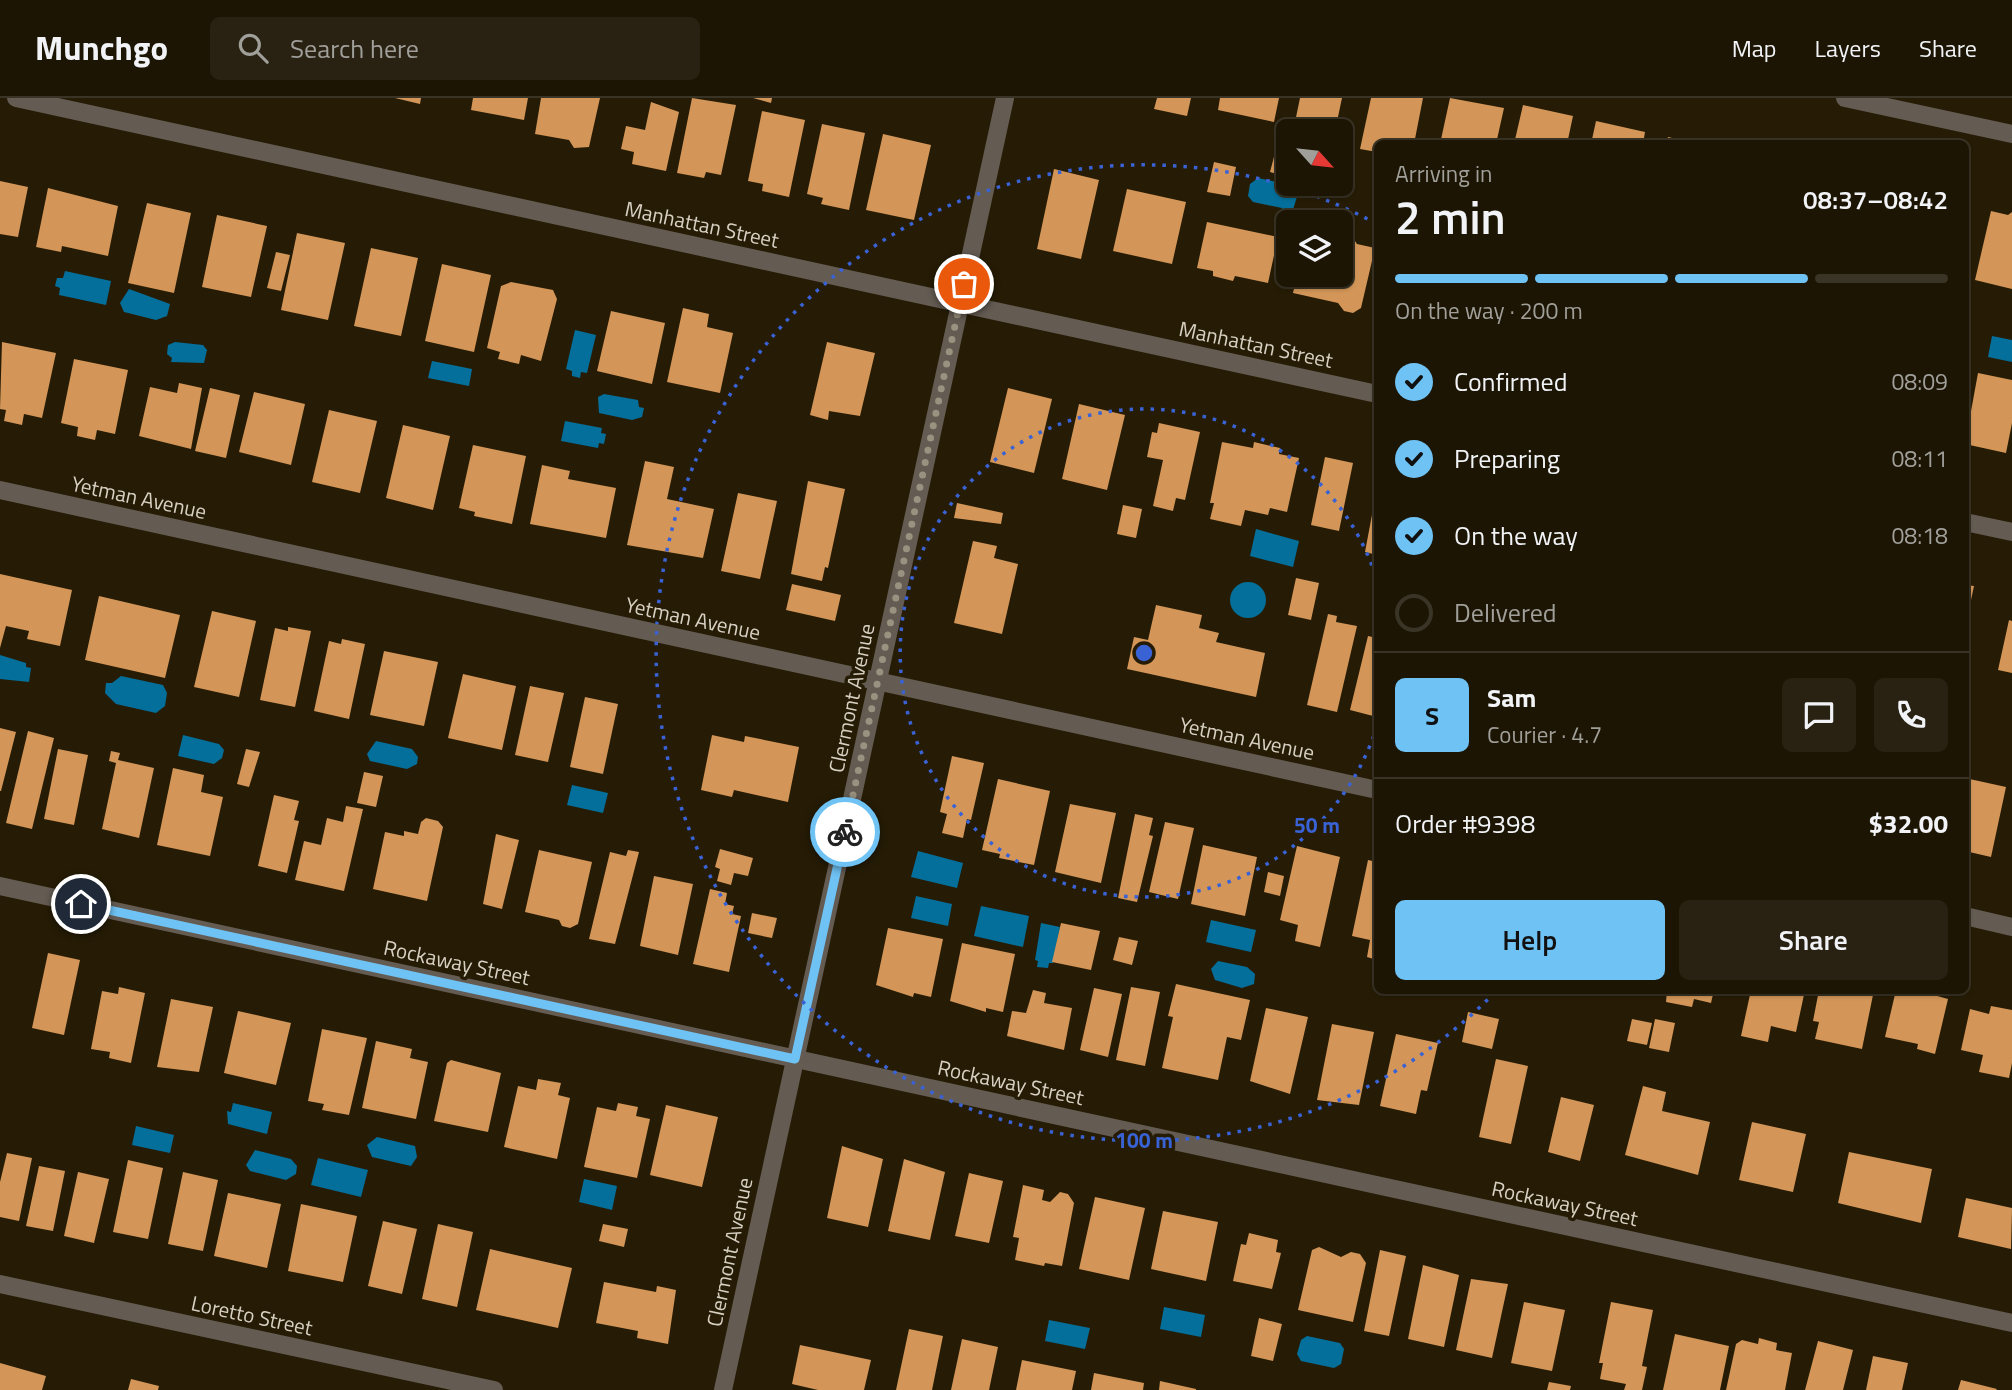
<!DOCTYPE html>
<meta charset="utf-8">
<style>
:root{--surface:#1c1504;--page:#292213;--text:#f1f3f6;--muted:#a09f9a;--line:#3a3426;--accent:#6fc2f4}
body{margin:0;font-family:"Titillium Web",sans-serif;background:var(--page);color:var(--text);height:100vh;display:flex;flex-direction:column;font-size:26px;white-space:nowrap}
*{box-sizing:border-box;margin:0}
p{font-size:23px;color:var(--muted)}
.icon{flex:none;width:38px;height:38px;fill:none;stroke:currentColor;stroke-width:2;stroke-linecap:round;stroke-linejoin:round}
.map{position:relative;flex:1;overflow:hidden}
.drawer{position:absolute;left:1374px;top:42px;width:595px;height:854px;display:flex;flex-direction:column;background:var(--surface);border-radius:10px;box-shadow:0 2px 5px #0004,0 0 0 2px var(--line)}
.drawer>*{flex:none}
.needle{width:46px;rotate:117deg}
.tools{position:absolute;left:1276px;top:21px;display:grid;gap:14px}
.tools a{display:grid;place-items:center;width:77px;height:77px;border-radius:10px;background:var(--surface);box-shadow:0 2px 5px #0004,0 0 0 2px var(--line);font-size:35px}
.pin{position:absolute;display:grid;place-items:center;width:60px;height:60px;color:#fff;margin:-30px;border:4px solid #fff;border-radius:50%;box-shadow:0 2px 7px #0007}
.courier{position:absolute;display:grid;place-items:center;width:70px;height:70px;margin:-35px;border:5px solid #6fc2f4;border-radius:50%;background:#fff;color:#222;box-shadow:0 2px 9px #0007}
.summary em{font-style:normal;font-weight:600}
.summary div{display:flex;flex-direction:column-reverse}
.summary{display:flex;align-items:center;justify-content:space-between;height:119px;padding:0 21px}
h1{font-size:46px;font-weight:600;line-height:52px}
.bar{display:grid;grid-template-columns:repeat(4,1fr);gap:10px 7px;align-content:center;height:84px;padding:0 21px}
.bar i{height:9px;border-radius:5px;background:var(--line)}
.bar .on{background:var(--accent)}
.bar p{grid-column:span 4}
.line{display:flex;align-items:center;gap:18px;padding:0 21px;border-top:2px solid var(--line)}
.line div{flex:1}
.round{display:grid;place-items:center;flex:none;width:74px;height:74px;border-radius:10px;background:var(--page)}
ol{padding:0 21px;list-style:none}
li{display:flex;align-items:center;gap:21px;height:77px}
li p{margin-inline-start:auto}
li .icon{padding:7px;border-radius:50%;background:var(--accent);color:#111;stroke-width:4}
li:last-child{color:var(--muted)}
li i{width:38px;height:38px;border:4px solid var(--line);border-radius:50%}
.button{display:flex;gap:14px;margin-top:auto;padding:14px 21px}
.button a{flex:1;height:80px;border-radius:10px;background:var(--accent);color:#111;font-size:28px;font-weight:600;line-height:80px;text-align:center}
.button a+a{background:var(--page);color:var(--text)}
header{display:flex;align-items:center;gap:42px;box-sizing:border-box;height:98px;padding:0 35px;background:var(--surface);border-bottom:2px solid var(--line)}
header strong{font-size:33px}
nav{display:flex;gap:38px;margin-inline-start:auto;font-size:24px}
.search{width:490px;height:63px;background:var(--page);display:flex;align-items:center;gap:18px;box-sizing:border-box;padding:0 24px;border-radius:10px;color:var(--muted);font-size:26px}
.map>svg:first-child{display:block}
.water{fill:#046f9b}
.building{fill:#d39658}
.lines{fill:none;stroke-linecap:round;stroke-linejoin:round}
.minor{stroke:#645c53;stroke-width:18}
.done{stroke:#9a9280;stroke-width:7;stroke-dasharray:0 12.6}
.route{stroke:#6fc2f4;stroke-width:9}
.ring{fill:none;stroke:#3962d5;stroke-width:3.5;stroke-dasharray:3.5 7}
.labels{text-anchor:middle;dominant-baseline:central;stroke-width:7;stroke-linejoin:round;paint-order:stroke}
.street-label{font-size:21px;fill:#d8d1c3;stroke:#261c05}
.centre{fill:#3962d5;stroke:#261c05;stroke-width:3.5}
.ring-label{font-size:21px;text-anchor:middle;font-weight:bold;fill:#3962d5;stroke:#261c05;stroke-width:7;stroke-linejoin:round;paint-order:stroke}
</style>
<header>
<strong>Munchgo</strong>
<div class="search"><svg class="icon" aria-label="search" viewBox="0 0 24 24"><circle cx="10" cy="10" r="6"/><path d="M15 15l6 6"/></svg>Search here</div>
<nav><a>Map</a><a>Layers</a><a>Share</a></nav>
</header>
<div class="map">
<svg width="2012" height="1292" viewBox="0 0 2012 1292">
<rect width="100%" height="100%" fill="#261c05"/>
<path class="water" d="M1258,80l42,9 -9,29 -10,-2 1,-6 -29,-6 -5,-6 2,-12z
M65,173l46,10 -5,24 -47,-10 1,-7 -5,-2 2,-8h6z
M129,191l41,15 -3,12 -11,4 -32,-8 -4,-9z
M575,232l21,5 -9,38 -6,-1 -1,6 -8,-2v-5l-6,-2z
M1992,238l20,4v22l-24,-5z
M175,244l28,3 4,5 -3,13 -33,-1 1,-4 -5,-4 1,-9z
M432,263l40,8 -3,17 -41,-8z
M604,296l34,6 1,7 5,1 -2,9 -10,3 -33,-7 -1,-16z
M565,323l37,7 -1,5 5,1 -2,10 -5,-1 -1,5 -37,-7z
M1256,431l43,12 -6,26 -43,-11z
M1230 502a18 18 0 1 1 36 0a18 18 0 1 1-36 0Z
M0,557l26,8v4l5,1 -2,14 -29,-3z
M121,578l42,9 4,8 -2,13 -9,7 -40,-9 -11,-11 1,-10h6z
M183,637l36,9 5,6 -2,8 -8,6 -36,-8z
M376,643l36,8 6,8 -1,7 -10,5 -37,-8 -3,-7z
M572,687l36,8 -5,20 -36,-8z
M918,753l45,12 -6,25 -46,-11z
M916,798l36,8 -4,22 -37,-8z
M981,808l48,10 -6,31 -49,-11z
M1211,822l45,10 -5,22 -45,-10z
M1041,825l19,4 -7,36h-4l-1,5 -11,-1 1,-6 -3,-1z
M1218,863l29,6 8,7 -1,10 -12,4 -27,-8 -4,-11z
M233,1005l39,9 -5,22 -39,-10 -1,-13 4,1z
M136,1028l38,9 -4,18 -38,-8z
M377,1039l38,9 2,11 -6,9 -39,-9 -5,-12z
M255,1052l36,9 6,7 -1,8 -10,6 -36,-9 -4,-6z
M318,1060l50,12 -7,27 -50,-12z
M584,1081l33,7 -5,24 -33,-8z
M1164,1209l41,8 -4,22 -41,-8z
M1049,1222l41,8 -5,21 -40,-8z
M1307,1238l33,7 4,6 -3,15 -7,4 -33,-7 -4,-7 4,-14z"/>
<path class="building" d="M395,0h26l-1,6z
M473,0h55l-4,22 -53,-10z
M541,0h59l-11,49 -15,1 -5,-8 -34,-6z
M692,0l44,7 -15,70 -15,-3 -2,6 -27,-5z
M753,0h19l-1,5z
M1157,0h34l-4,18 -33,-7z
M1220,0h59l-5,24 -56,-12z
M1300,0h42l-7,33 -41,-4z
M1371,0h52l-9,46h-37v8l-17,-3z
M1450,0l54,10 -8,36h-56z
M651,4l28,10 -13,59 -34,-7 2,-12 -13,-3 5,-23 19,4z
M1523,7l50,11 -6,28h-53z
M762,13l43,9 -16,77 -27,-6 1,-7 -15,-3z
M1596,23l49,11 -2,12h-52z
M822,26l43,9 -16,77 -28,-6 2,-6 -16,-4z
M883,36l48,11 -17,75 -48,-10z
M1668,39l22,5v2h-24z
M1275,55l13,3v21l-18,-5z
M1214,64l22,5 -6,29 -23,-4z
M1054,71l45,11 -18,79 -44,-10z
M0,83l28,6 -10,50 -18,-3z
M48,90l70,18 -10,50 -46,-10 -1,6 -25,-5z
M1127,91l59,13 -14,62 -59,-13z
M147,105l44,10 -17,80 -46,-10z
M1991,113l17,4 4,-3v77l-37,-9z
M217,117l50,11 -16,71 -49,-10z
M1207,124l71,15 -10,46 -33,-7 -2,5 -20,-5v-5l-16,-3z
M297,135l48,10 -17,77 -47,-10z
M1340,135l11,2 6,9 18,4 -14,60 -8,5 -9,-2 -6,-8 -45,-10 4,-18h43z
M371,150l47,10 -17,78 -47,-10z
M276,154l14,3 -9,36 -14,-3z
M442,166l49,11 -17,77 -49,-11z
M511,184l42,8 4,9 -16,62 -20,-6 -2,9 -21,-5 2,-7 -13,-4 14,-62z
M683,210l26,6 -2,13 26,6 -13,60 -53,-11z
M611,213l54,12 -13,61 -55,-13z
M2,244l54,11 -14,65 -18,-4 -2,11 -18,-4 2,-11 -6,-1z
M827,244l48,11 -15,63 -31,-5 -1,9 -18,-5z
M74,261l54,11 -13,64 -18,-4 -2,10 -18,-4 1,-9 -17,-4z
M1978,275l34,7v43l-6,30 -41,-9z
M179,285l23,5 -11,61 -52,-13 11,-49 27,6z
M210,290l30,7 -14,63 -31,-7z
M1008,290l44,11 -18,74 -44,-11z
M254,294l51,12 -14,61 -52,-13z
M1079,306l46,11 -18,75 -45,-11z
M329,312l48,11 -17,72 -48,-11z
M1159,325l41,9 -15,68 -9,-2 -3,13 -20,-5 10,-46 -16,-3 5,-25 5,1z
M403,327l47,11 -17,74 -47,-12z
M1222,344l31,6 1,-6 26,6 -1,6 20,4 -12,54 -17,-4 -2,7 -23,-5 -4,16 -31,-7 4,-16h-4z
M473,347l53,11 -14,68 -38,-8 1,-4 -16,-4z
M1325,359l28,6 -14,68 -28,-6z
M645,363l29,6 -7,32 47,10 -11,49 -76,-13z
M542,367l28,6 -2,8 48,9 -10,50 -76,-14z
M808,383l37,8 -17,79 -3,-1 -3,14 -31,-7z
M1377,390v67l-12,-3z
M738,395l39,8 -17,78 -39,-8z
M957,405l46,10 -2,11 -47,-6z
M1123,407l19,4 -6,29 -19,-4z
M973,443l24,5 -3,12 24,6 -16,70 -48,-11z
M0,476l72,16 -12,56 -33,-7 2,-8 -23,-5 -6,22z
M1296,480l23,5 -8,37 -23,-5z
M792,486l49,11 -6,26 -49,-11z
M1965,487l9,1 -8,37h-1z
M99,498l81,19 -15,63 -80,-18z
M1156,507l46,10 -3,13 20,5 -3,9 49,11 -9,44 -129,-28 7,-32 14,3z
M212,513l44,10 -17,76 -45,-10z
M1328,516l9,2 -1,6 21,4 -20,86 -30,-7z
M2009,522l3,1v52l-14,-3z
M288,529l23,4 -16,76 -35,-7 15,-72 13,3z
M1368,538l9,2v79l-27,-7z
M342,541l23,5 -16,75 -35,-8 15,-70 12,3z
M384,553l54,11 -14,64 -54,-11z
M463,576l53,12 -14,64 -54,-12z
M530,588l34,7 -16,69 -33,-7z
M585,599l33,7 -15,70 -33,-7z
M0,630l16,4 -15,59h-1z
M28,633l26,7 -22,91 -26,-6z
M712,637l32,7 1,-6 54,11 -11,55 -54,-12 -2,7 -31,-7z
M58,651l30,6 -14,70 -30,-6z
M246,651l14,3 -11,35 -12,-3z
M111,653l9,2 -2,7 36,8 -15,70 -37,-9 14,-66 -7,-2z
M952,658l32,7 -13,57 -4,-1 -4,19 -21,-5 5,-19 -7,-2z
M173,670l31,7 -3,17 22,5 -13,59 -53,-11z
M364,674l19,4 -7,31 -19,-4z
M1965,680l41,9 -15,70 -26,-6z
M998,681l52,12 -16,74 -35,-7 1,-4 -18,-4z
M274,697l25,6 -5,19 5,1 -12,52 -29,-7z
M1070,706l46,9 -15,70 -46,-11z
M346,708l17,3 -19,82 -49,-11 9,-39 17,4 6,-27 16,4z
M1135,716l18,4 -4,17 4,1 -16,66 -19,-4z
M426,720l12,3 5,6 -16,74 -54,-12 12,-57 19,4v-5l14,3 3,-12z
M1165,724l29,6 -16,71 -29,-7z
M496,736l23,6 -17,69 -19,-5z
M1203,747l54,12 -12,59 -54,-12z
M1297,748l43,11 -20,90 -25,-6 3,-16 -18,-5z
M720,751l33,9 -5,18 -14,-3 -3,12 -14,-4 3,-12 -5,-2z
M539,752l53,12 -14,62 -8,4 -8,-2 -3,-6 -34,-8z
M628,752l11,2 -24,92 -26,-5 21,-87 16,4z
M1368,762l9,2v98l-10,-3 3,-17 -18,-4z
M1268,774l16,4 -4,20 -16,-4z
M654,778l39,8 -15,71 -38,-9z
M710,791l17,4 -2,11 9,2 -2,8 9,2 -12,56 -36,-8z
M752,815l25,5 -5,20 -24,-5z
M1061,825l39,8 -9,39 -39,-8z
M888,830l55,11 -12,58 -17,-4 -1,4 -37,-12z
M1119,839l19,4 -6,24 -19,-5z
M962,845l53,11 -12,58 -17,-4v4l-36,-11z
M48,855l32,7 -16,75 -32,-7z
M1176,886l74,16 -9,40 -14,-3 -9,43 -56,-12 11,-51 -5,-1z
M119,889l26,6 -14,70 -22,-5 1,-6 -19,-3 11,-58 16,3z
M1131,889l29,5 -15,74 -29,-6z
M1094,890l28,6 -14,63 -28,-7z
M1033,892l13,3 -2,10 28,5 -8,42 -57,-14 5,-25 14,2z
M1667,892h47l-3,13 -17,-4 -2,8 -26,-5z
M1751,892h54l-9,42 -25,-6 -3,16 -27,-6z
M1819,892h55l-12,59 -47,-10 4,-17 -6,-1z
M1896,892h20l32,9 -13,55 -18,-5 1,-5 -33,-7z
M171,901l42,8 -14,65 -42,-5z
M1991,908l21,4v53l-3,15 -30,-6 4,-17 -22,-5 9,-41 19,5z
M1266,910l42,9 -18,77 -40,-13z
M238,913l53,12 -15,62 -52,-12z
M1468,914l31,7 -7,30 -30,-7z
M1632,921l20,4 -5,22 -20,-4z
M1655,921l20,4 -6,29 -20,-4z
M1332,926l42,8 -15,73 -42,-5z
M322,931l45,9 -18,77 -27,-5 2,-6 -16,-3z
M1396,936l42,9 -11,48 -6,-1 -5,24 -36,-8z
M376,943l36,8 -2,9 18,4 -12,57 -54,-11z
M1496,961l32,7 -17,78 -32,-7z
M451,962l50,13 -13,59 -54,-11 13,-58z
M538,981l23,4 -3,12 12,3 -13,61 -53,-12 14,-61 18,4z
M1643,988l23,6 -4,19 48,11 -12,53 -73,-20z
M1561,999l33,8 -14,56 -32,-9z
M618,1005l20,4 -2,9 14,3 -13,59 -53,-11 13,-60 19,4z
M666,1007l52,12 -16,70 -52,-12z
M1752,1024l54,12 -13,58 -54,-12z
M842,1048l41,13 -15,68 -41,-9z
M1849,1054l83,17 -11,54 -83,-20z
M7,1055l25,5 -13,63 -19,-4v-35z
M904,1061l41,13 -15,68 -42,-9z
M128,1062l35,8 -15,71 -35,-7z
M39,1068l26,5 -12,60 -27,-5z
M78,1074l31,7 -15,64 -30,-7z
M183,1074l35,8 -15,71 -35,-7z
M969,1075l34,8 -14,62 -34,-7z
M1023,1087l21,5 -2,10 8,2 10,-10 8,2 6,9 -12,63 -17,-3 -1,3 -29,-6 4,-22 -6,-1z
M228,1095l53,11 -14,64 -53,-12z
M1095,1099l50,11 -16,72 -50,-11z
M1966,1100l46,10 -1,41 -53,-12z
M301,1106l56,12 -14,66 -55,-11z
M1163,1113l55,11 -12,59 -55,-12z
M383,1123l34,8 -15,65 -34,-8z
M438,1126l35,8 -16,75 -35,-8z
M603,1126l25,5 -4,18 -25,-6z
M1249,1135l29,7 -2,12 5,1 -9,36 -39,-8 8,-37 5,1z
M1319,1149l22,10 10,-5 9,2 6,9 -13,59 -55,-12 14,-60z
M490,1151l82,19 -14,60 -82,-18z
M1380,1152l26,6 -17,80 -25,-5z
M1423,1167l36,10 -15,72 -36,-8z
M1471,1181l37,5 -16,74 -36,-8z
M604,1184l52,10 1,-6 19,4 -8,54 -31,-6 1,-7 -42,-8z
M1524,1204l41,8 -13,61 -41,-8z
M1611,1204l42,8 -11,56 5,1 -5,23h-18l2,-6 -26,-5 3,-16h-4z
M1259,1220l23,6 -9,37 -22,-5z
M909,1231l34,7 -11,54h-36z
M1675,1236l54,12 -9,44h-57z
M1759,1240l18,5 -1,7 16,3 -7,37h-59l10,-46 6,-4 16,4z
M962,1241l36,8 -9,43h-38z
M1818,1243l35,9 -10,40h-38z
M800,1247l71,15 -7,30h-46l-26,-6z
M1873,1258l35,7 -6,27h-36z
M1022,1262l54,11 -4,19h-56z
M0,1265l46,13 -4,14h-42z
M1094,1275l50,10 -1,7h-52z
M131,1281l28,7 -1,4h-30z
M1961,1282l36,9 -1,1h-38z
M1160,1283l36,8v1h-37z
M1549,1284l22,4 -1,4h-23z"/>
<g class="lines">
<path class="minor" d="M16,0l1361,296
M1845,0l167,36
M0,392l1377,300
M1965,424l47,10
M0,788l2012,437
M1965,818l47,11
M0,1186l494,106
M723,1292l282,-1292"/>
</g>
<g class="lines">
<path class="done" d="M845,734l119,-548"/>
<path class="route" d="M81,806l714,155 50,-227"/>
</g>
<g class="ring">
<path d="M1377 628A244 244 0 1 1 1377 482"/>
<path d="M1495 894A488 488 0 1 1 1377 126"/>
</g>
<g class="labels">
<g class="street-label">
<text transform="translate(702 126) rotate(12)">Manhattan Street</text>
<text transform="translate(1256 246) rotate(12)">Manhattan Street</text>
<text transform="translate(139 399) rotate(12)">Yetman Avenue</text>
<text transform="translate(693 520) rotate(12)">Yetman Avenue</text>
<text transform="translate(851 600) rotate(-78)">Clermont Avenue</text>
<text transform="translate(1247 640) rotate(12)">Yetman Avenue</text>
<text transform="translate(457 864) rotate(12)">Rockaway Street</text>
<text transform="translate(1011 984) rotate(12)">Rockaway Street</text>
<text transform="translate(1565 1105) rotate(12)">Rockaway Street</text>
<text transform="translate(729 1154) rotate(-78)">Clermont Avenue</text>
<text transform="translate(252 1217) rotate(12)">Loretto Street</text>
</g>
</g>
<circle cx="1144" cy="555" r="10" class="centre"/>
<g class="ring-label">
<text x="1317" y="735">50 m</text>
<text x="1144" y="1050">100 m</text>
</g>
</svg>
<div class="tools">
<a><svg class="needle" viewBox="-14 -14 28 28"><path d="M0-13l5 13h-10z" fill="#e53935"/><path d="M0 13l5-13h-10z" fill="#a09f9a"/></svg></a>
<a><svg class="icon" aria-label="layers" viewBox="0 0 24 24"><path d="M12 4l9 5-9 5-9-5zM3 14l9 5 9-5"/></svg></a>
</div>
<div class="pin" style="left:964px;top:186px;background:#ea580c"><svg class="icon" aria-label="bag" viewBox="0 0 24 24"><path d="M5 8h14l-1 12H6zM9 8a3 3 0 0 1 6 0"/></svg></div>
<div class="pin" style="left:81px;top:806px;background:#1f2937"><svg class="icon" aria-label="home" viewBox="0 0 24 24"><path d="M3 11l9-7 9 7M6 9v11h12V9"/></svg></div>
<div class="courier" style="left:845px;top:734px"><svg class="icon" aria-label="bike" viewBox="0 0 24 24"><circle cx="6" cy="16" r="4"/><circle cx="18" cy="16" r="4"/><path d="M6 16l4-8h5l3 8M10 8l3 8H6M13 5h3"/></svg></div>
<section class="drawer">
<div class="summary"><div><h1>2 min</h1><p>Arriving in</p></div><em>08:37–08:42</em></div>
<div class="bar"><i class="on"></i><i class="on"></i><i class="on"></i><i></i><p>On the way · 200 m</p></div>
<ol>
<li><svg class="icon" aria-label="check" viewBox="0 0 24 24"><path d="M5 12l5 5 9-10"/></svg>Confirmed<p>08:09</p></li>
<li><svg class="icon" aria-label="check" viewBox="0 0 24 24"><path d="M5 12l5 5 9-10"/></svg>Preparing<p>08:11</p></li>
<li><svg class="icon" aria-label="check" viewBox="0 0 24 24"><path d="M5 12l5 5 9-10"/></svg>On the way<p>08:18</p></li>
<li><i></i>Delivered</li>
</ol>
<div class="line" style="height:126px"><b class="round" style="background:var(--accent);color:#111">S</b><div><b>Sam</b><p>Courier · 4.7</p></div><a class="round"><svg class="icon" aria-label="chat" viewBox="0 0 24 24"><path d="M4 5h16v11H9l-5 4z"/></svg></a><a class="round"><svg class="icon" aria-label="phone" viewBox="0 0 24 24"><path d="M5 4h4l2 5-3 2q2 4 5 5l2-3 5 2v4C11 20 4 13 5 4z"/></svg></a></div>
<div class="line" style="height:91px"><div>Order #9398</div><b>$32.00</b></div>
<div class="button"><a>Help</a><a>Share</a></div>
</section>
</div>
